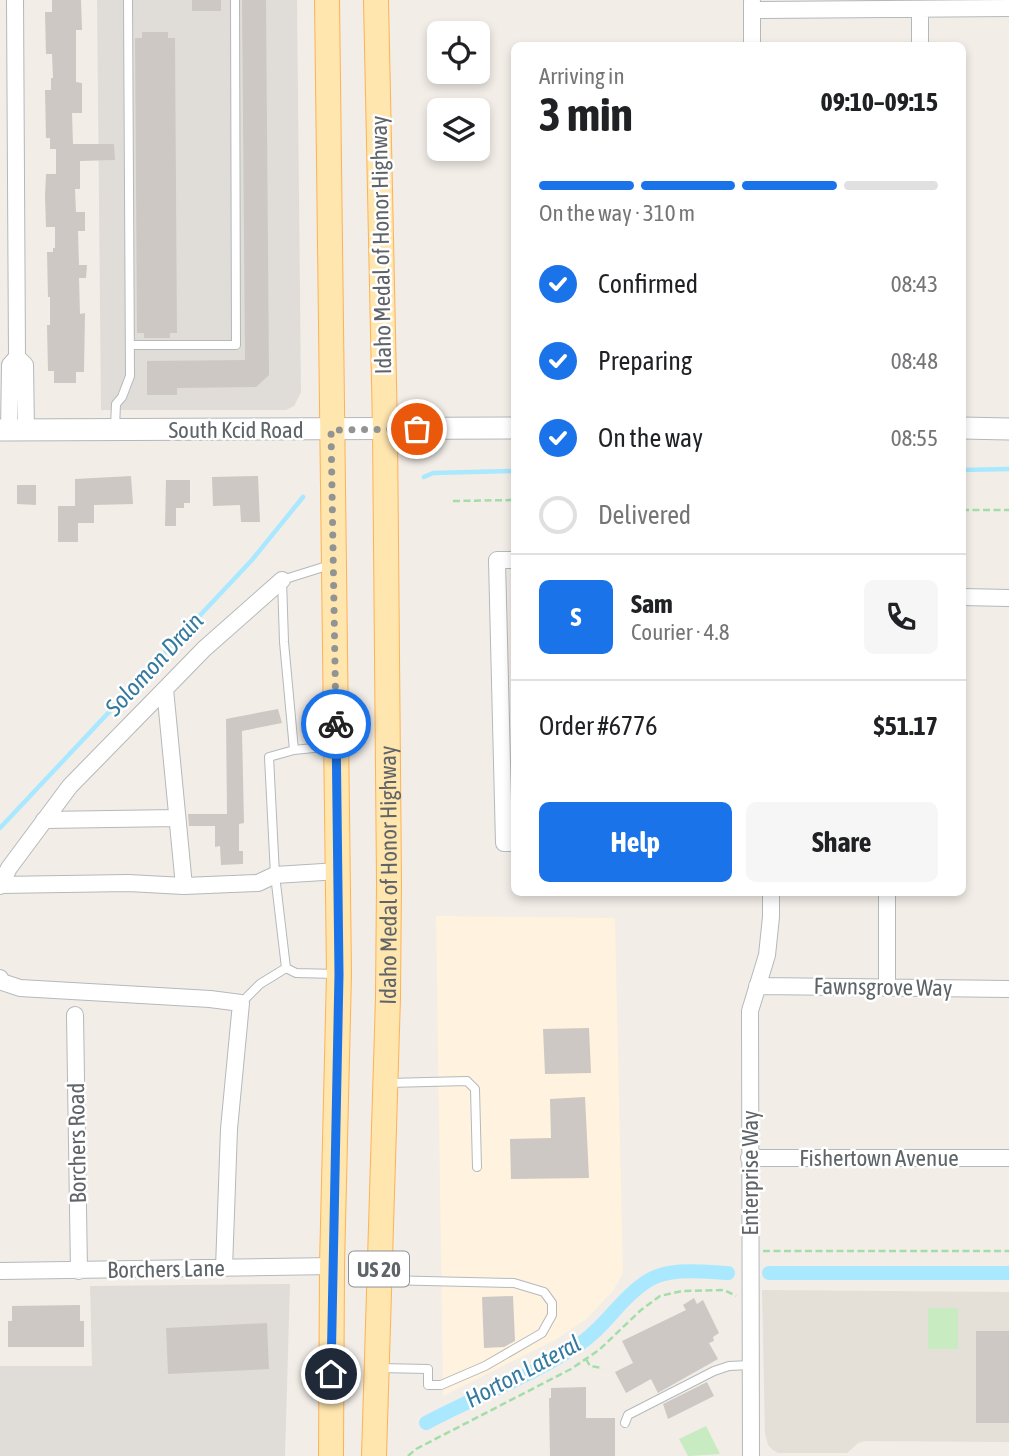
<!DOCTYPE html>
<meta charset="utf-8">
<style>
:root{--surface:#fff;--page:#f6f6f6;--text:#202124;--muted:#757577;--line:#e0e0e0;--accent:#1a73e8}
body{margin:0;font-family:"Asap Condensed",sans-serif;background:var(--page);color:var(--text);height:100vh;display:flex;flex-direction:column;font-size:26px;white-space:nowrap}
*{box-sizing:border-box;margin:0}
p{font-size:23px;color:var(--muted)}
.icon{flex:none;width:38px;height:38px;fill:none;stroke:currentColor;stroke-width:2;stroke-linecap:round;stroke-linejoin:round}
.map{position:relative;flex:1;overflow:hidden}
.details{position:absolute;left:511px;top:42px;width:455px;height:854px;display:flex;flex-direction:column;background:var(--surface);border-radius:10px;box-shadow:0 4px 10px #0003}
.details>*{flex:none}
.tools{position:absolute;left:427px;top:21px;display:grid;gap:14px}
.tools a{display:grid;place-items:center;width:63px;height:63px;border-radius:10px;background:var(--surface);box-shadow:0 4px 10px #0003;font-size:35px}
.pin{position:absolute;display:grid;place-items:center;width:60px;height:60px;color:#fff;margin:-30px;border:4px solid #fff;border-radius:50%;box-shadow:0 2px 7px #0007}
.courier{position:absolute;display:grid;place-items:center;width:70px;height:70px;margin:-35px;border:5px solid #1a73e8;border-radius:50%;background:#fff;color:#222;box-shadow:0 2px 9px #0007}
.summary em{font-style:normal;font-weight:700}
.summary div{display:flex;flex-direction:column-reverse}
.summary{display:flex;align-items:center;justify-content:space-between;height:119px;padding:0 28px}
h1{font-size:46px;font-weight:700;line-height:52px}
.bar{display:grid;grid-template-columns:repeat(4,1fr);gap:10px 7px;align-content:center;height:84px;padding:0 28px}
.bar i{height:9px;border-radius:5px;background:var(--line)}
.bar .current{background:var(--accent)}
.bar p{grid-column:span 4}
.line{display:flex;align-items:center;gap:18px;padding:0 28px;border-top:2px solid var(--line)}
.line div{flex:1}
.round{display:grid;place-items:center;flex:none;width:74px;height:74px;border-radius:10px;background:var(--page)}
ol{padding:0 28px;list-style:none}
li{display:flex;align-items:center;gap:21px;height:77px}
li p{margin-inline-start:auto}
li .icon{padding:7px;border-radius:50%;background:var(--accent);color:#fff;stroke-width:4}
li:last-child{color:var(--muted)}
li i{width:38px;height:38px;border:4px solid var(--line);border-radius:50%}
.primary-button{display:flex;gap:14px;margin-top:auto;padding:14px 28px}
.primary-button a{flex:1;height:80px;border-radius:10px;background:var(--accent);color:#fff;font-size:28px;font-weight:700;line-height:80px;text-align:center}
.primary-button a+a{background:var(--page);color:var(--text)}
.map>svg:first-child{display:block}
.commercial{fill:#fff2de}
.industrial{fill:#e0ddd9}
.education{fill:#e4dfd7}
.green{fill:#c8ebc1}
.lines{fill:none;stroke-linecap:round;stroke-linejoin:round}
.stream{stroke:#a9e8ff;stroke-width:4.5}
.canal{stroke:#a9e8ff;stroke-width:14}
.building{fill:#cdc8c3}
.lane-casing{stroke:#b4b9bc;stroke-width:10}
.street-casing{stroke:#b4b9bc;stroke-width:18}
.secondary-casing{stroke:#b3b8bc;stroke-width:23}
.primary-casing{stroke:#ffb252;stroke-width:26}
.path{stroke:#a3dea9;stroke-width:2.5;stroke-dasharray:7 3.5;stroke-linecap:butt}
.lane{stroke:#fff;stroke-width:8}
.street{stroke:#fff;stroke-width:16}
.secondary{stroke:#fff;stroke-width:21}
.primary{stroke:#ffe5ae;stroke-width:24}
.done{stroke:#929494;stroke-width:7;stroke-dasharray:0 12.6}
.route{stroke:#1a73e8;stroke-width:9}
.labels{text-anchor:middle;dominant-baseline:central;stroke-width:5;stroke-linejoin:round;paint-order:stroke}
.shield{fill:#fff;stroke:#8e9295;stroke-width:2}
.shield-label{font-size:21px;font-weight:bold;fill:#5e6468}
.street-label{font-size:23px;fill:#5e6468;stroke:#fff}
.water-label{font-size:24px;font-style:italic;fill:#347aa0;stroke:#fff}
</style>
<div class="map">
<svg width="1009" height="1456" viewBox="0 0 1009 1456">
<rect width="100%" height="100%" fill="#f2ede7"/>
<path class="commercial" d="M436,916l179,2 8,355 -10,18 -28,29 -28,19 -114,57z"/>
<path class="industrial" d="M97,0h200l4,392 -7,14 -8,4h-185z
M290,1284l-5,172h-285v-90h92l-2,-80z"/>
<path class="education" d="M762,1290l247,2v150l-144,-1 -7,2 -11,10h-69l-5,-3 -5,-5 -3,-12z"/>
<path class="green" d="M928,1308h30v41h-30z
M706,1426l14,28 -32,2 -9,-17z"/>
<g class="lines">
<path class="stream" d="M962,470l47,-1
M424,477l9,-4 81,-2
M0,828l252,-268 51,-63"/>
<path class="canal" d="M769,1273h240
M426,1423c50,-27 105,-46 152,-78 27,-17 43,-48 71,-65 22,-13 54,-8 79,-7"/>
</g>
<path class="building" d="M52,0h29l1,30h-6v52l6,1v30h-10l1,31h41l1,16 -35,1v28h-5l1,23h9v19h-7l1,34h8l-1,13h-7l1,36 5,-1 -1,59h-8v11h-22v-12h-6l-1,-46h3v-28h-2l-1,-45h6v-4h2v-21h-9l-1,-31 1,-22h10v-25h-6v-11h-4l-1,-48h6v-12h2l-1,-24h-6l-1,-42h7z
M192,0h29v11h-29z
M242,0h24l3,375 -13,12 -79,1v7h-30v-34l98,-1z
M142,32h26v6h7l2,295h-7v5h-26v-5h-7l-2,-295h7z
M131,476l2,28 -39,1v18h-16v19h-20v-36h17v-27z
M258,476l2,46h-19l-1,-17 -27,1 -1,-29z
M166,480h24v23h-6v5h-8v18h-11z
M17,485h19v20l-19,-1z
M278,709l4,14 -40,8 2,92 -5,1v27h4v13l-22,1 -1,-19 -5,1v-21h-26l-1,-12h39l-1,-95z
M589,1028l2,45 -46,1 -2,-45z
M585,1097l4,81 -78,1 -1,-40 41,-1 -1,-39z
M513,1296l2,45 -11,6 -20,1 -2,-51z
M694,1298l3,6 6,-4 16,33 -6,4 1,4 -5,2 9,16 -60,34 -7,-14 -25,14 -11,-21 18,-9 -11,-22 64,-31 -3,-5z
M80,1305v16h4v26h-76v-26h4v-15z
M267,1323l2,46 -101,5 -2,-46z
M976,1331h33v92h-33z
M707,1382l7,14 -46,23 -5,-15z
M586,1387v31h29v38h-65l-1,-58h2v-10z"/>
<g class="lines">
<defs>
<path id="lane" d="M130,345h106l-1,-345
M115,427l1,-23 6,-7 8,-21 -2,-376
M333,746l-39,4 -25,7 6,118 11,93 10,5 41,1
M294,750l-10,-108 -2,-62 48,-15
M241,1003l19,-19 26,-16
M388,1083l79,-2 8,8 2,78
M379,1368l49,1v16h13l44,-19 57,-33 10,-18v-12l-8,-11 -30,-9 -130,-3
M625,1423l3,-8 86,-44 15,-5 21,-1"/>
<path id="street" d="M752,2v44
M920,9v37
M752,10l257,-2
M17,357l8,8 1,65
M9,430l1,-65 7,-8 -2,-357
M514,560h-17l7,283h10
M962,597l47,1
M44,820l133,-2
M0,885l128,-2 56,3 74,-3 17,-8 64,-4
M0,886l9,-18 61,-82 95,-97
M184,886l-19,-197 39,-40 78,-69
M887,892v95
M0,978l2,4 18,6 190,11 31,4 -12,126 -5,139
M757,986l252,3
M75,1015l4,256
M749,1158h260
M0,1271l332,-5
M751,1456l-1,-445 17,-56 4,-38v-25"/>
<path id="secondary" d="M962,428l47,1
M0,430l514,-2"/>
<g id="primary">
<path d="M327,0l12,974 -7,292 -1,190"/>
<path id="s1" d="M374,1456l14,-459 1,-114 -4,-454 -9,-429"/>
</g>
</defs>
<use href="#lane" class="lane-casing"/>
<use href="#street" class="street-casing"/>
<use href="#secondary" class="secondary-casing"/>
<use href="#primary" class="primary-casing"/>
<path class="path" d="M453,501l61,-1
M962,510h47
M763,1251h246
M586,1359l4,7 13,2
M408,1456l8,-7 155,-80 28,-19 42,-40 19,-14 22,-5 42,-1 12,6"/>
<use href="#lane" class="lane"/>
<use href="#street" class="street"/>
<use href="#secondary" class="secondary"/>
<use href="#primary" class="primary"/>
</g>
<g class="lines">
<path class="done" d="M336,724l-5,-294 86,-1"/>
<path class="route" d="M331,1374l8,-400 -3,-250"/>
</g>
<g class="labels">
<rect class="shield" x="349" y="1251.5" width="60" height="35" rx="5"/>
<g class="shield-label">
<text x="379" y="1269">US 20</text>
</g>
<g class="street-label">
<text transform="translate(381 245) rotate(-91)">Idaho Medal of Honor Highway</text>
<text x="236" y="430">South Kcid Road</text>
<text stroke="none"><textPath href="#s1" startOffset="581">Idaho Medal of Honor Highway</textPath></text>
<text transform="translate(883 987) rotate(1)">Fawnsgrove Way</text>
<text transform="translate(77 1143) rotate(-91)">Borchers Road</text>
<text x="879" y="1158">Fishertown Avenue</text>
<text transform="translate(750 1173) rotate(-90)">Enterprise Way</text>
<text transform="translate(166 1269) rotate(-1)">Borchers Lane</text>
</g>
<g class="water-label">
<text transform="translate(154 664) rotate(-47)">Solomon Drain</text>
<text transform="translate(523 1371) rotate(-28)">Horton Lateral</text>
</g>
</g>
</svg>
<div class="tools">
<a><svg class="icon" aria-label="locate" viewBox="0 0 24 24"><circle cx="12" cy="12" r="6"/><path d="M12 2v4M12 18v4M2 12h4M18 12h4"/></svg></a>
<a><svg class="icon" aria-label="layers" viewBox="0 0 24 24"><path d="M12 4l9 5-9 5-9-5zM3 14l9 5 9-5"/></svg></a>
</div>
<div class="pin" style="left:417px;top:429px;background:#ea580c"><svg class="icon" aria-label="bag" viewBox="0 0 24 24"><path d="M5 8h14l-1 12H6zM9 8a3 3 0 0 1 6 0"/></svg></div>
<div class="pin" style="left:331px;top:1374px;background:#1f2937"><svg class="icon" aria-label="home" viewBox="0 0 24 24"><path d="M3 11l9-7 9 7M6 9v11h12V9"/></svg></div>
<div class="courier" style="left:336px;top:724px"><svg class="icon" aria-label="bike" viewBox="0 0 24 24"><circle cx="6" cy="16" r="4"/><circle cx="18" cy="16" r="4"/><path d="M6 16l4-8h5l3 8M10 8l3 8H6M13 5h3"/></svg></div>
<section class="details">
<div class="summary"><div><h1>3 min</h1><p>Arriving in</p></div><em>09:10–09:15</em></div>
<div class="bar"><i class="current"></i><i class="current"></i><i class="current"></i><i></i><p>On the way · 310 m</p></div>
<ol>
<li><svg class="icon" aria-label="check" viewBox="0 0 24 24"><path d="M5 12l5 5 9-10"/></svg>Confirmed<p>08:43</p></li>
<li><svg class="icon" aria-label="check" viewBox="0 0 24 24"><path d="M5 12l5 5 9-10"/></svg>Preparing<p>08:48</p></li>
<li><svg class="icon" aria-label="check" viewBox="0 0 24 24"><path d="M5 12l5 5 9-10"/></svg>On the way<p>08:55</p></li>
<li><i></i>Delivered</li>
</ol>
<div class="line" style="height:126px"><b class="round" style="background:var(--accent);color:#fff">S</b><div><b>Sam</b><p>Courier · 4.8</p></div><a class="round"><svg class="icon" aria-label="phone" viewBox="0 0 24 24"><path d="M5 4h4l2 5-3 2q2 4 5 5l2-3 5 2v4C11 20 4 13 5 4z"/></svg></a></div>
<div class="line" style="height:91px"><div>Order #6776</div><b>$51.17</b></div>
<div class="primary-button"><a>Help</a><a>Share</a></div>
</section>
</div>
